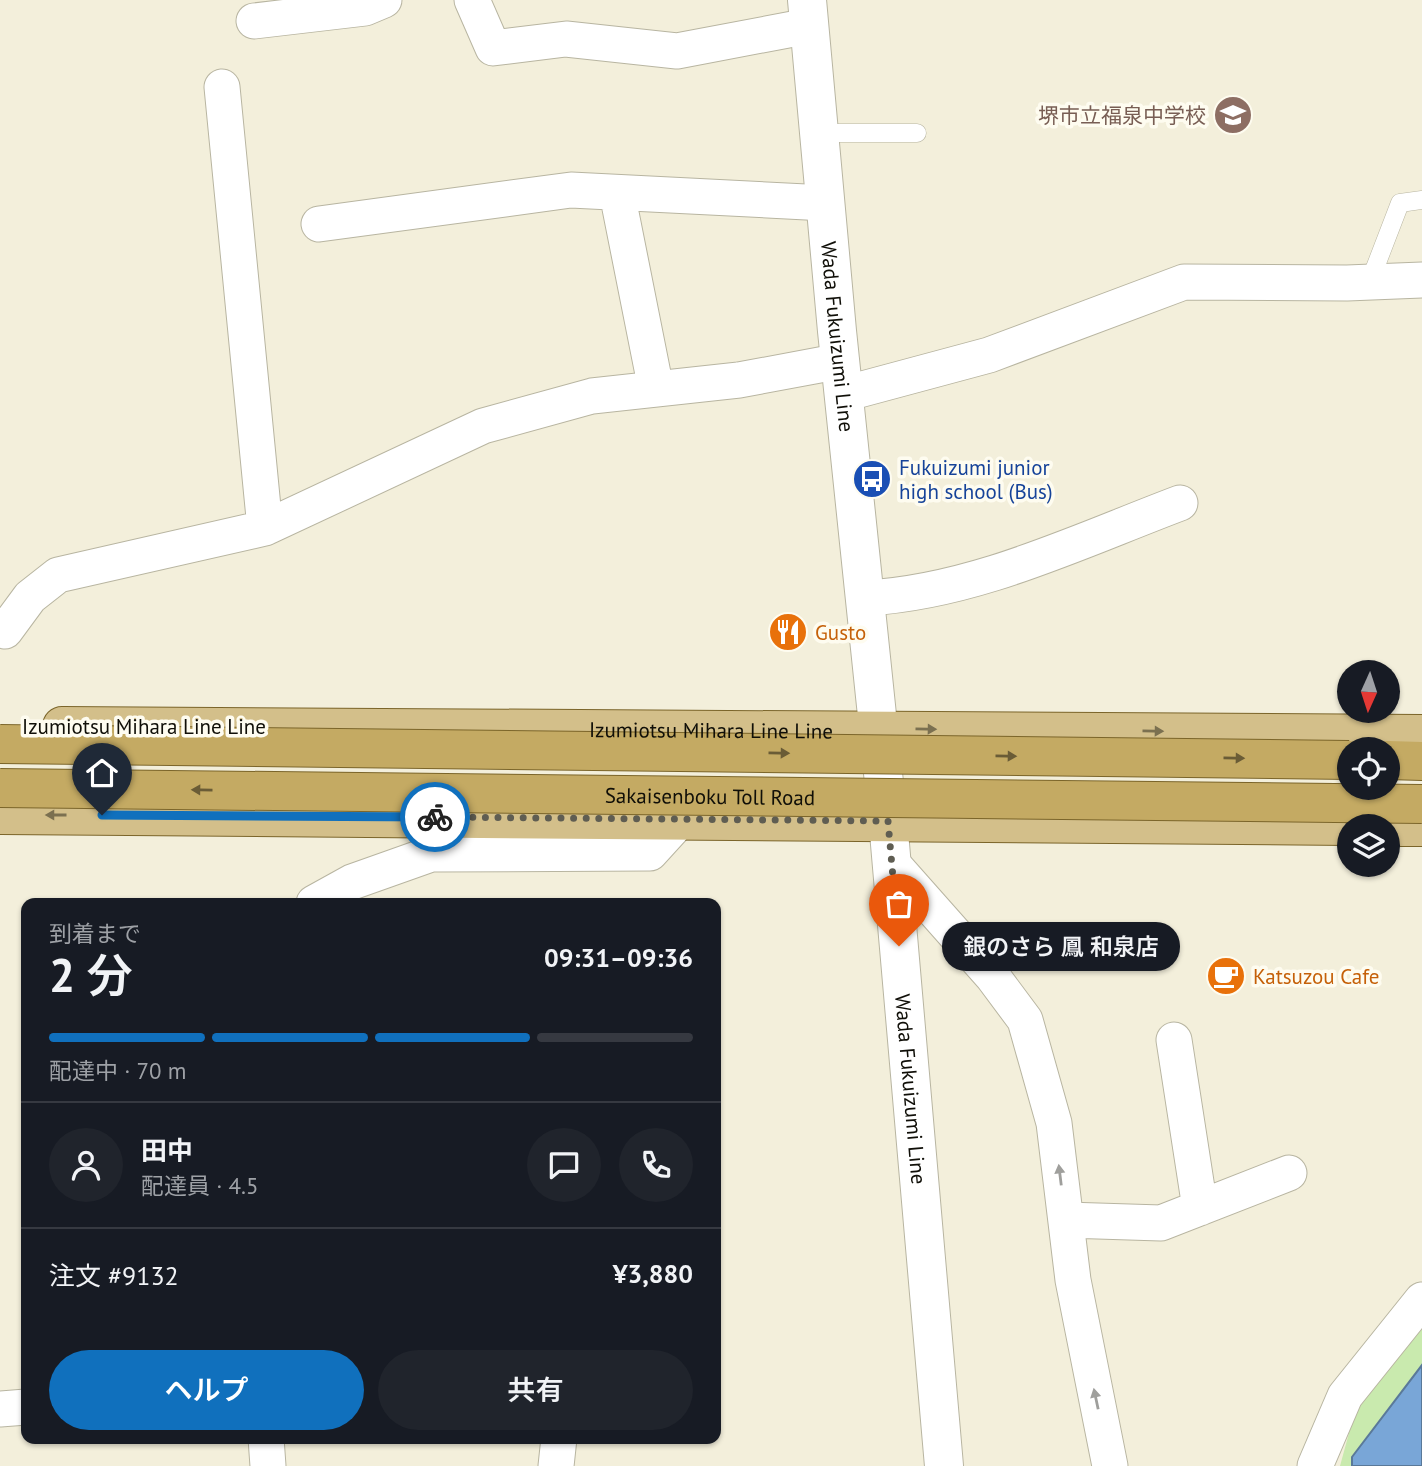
<!DOCTYPE html>
<html lang="ja">
<meta charset="utf-8">
<style>
:root{--surface:#171b24;--page:#20242c;--text:#f1f3f6;--muted:#9ea1a6;--line:#363941;--accent:#1070bd}
body{margin:0;font-family:"PT Sans","Noto Sans JP",sans-serif;background:var(--page);color:var(--text);height:100vh;display:flex;flex-direction:column;font-size:26px;white-space:nowrap}
*{box-sizing:border-box;margin:0}
p{font-size:23px;color:var(--muted)}
.icon{flex:none;width:38px;height:38px;fill:none;stroke:currentColor;stroke-width:2;stroke-linecap:round;stroke-linejoin:round}
.map{position:relative;flex:1;overflow:hidden}
.drawer{position:absolute;left:21px;top:898px;width:700px;height:546px;display:flex;flex-direction:column;background:var(--surface);border-radius:14px;box-shadow:0 2px 5px #0004}
.drawer>*{flex:none}
.needle{width:46px;rotate:183deg}
.controls{position:absolute;left:1337px;top:660px;display:grid;gap:14px}
.controls a{display:grid;place-items:center;width:63px;height:63px;border-radius:50%;background:var(--surface);box-shadow:0 2px 5px #0004;font-size:35px}
.pin{position:absolute;display:grid;place-items:center;width:60px;height:60px;color:#fff;margin:-72px -30px;border-radius:50% 50% 50% 0;rotate:-45deg;box-shadow:0 0 7px #0007}
.pin .icon{rotate:45deg}
.courier{position:absolute;display:grid;place-items:center;width:70px;height:70px;margin:-35px;border:5px solid #1070bd;border-radius:50%;background:#fff;color:#222;box-shadow:0 2px 9px #0007}
.bubble{position:absolute;height:49px;border-radius:24px;background:var(--surface);box-shadow:0 2px 5px #0004;font-size:23px;font-weight:600;line-height:49px;text-align:center}
.head em{font-style:normal;font-weight:600}
.head div{display:flex;flex-direction:column-reverse}
.head{display:flex;align-items:center;justify-content:space-between;height:119px;padding:0 28px}
h1{font-size:46px;font-weight:600;line-height:52px}
.bar{display:grid;grid-template-columns:repeat(4,1fr);gap:10px 7px;align-content:center;height:84px;padding:0 28px}
.bar i{height:9px;border-radius:5px;background:var(--line)}
.bar .active{background:var(--accent)}
.bar p{grid-column:span 4}
.line{display:flex;align-items:center;gap:18px;padding:0 28px;border-top:2px solid var(--line)}
.line div{flex:1}
.round{display:grid;place-items:center;flex:none;width:74px;height:74px;border-radius:37px;background:var(--page)}
.button{display:flex;gap:14px;margin-top:auto;padding:14px 28px}
.button a{flex:1;height:80px;border-radius:42px;background:var(--accent);color:#fff;font-size:28px;font-weight:600;line-height:80px;text-align:center}
.button a+a{background:var(--page);color:var(--text)}
.map>svg:first-child{display:block}
.green{fill:#c9eaae}
.water{fill:#79a6d7;stroke:#5a7999;stroke-width:2}
.lines{fill:none;stroke-linecap:round;stroke-linejoin:round}
.service-casing{stroke:#b8b5a1;stroke-width:19}
.minor-casing{stroke:#b8b5a1;stroke-width:37}
.secondary-casing{stroke:#b8b5a1;stroke-width:40}
.primary-casing{stroke:#7b652a;stroke-width:40}
.trunk-casing{stroke:#7b652a;stroke-width:40}
.service{stroke:#fff;stroke-width:18}
.minor{stroke:#fff;stroke-width:35}
.secondary{stroke:#fff;stroke-width:38}
.primary{stroke:#d3bf8a;stroke-width:38}
.trunk{stroke:#c4aa63;stroke-width:38}
.trunk-bridge-casing{stroke:#7b652a;stroke-width:40;stroke-linecap:butt}
.trunk-bridge{stroke:#c4aa63;stroke-width:38}
.oneway{fill:#7b7050}
.oneway2{fill:#6a5c36}
.oneway3{fill:#9f9f9c}
.done{stroke:#5f5d52;stroke-width:7;stroke-dasharray:0 12.6}
.route{stroke:#1070bd;stroke-width:9}
.labels{text-anchor:middle;dominant-baseline:central;stroke-width:7;stroke-linejoin:round;paint-order:stroke}
.education-label{font-size:21px;fill:#785e54;stroke:#fefcf0;text-anchor:end}
.street-label{font-size:21px;fill:#100f08;stroke:#fefcf0}
.transit-label{font-size:21px;fill:#164399;stroke:#fefcf0;text-anchor:start}
.food-label{font-size:21px;fill:#c56008;stroke:#fefcf0;text-anchor:start}
</style>
<div class="map">
<svg width="1422" height="1466" viewBox="0 0 1422 1466">
<rect width="100%" height="100%" fill="#f3efdb"/>
<path class="green" d="M1422,1322v144h-82l15,-55z"/>
<path class="water" d="M1422,1365v101h-70v-9z"/>
<g class="lines">
<defs>
<path id="service" d="M819,133h98
M1370,281l30,-78 22,-3"/>
<path id="minor" d="M472,0l21,48 73,-9 111,12 132,-25
M254,21l111,-13 19,-8
M222,87l43,441
M617,193l39,196
M319,224l252,-34 255,13
M844,394l145,-39 195,-73 163,1 75,-3
M866,598c109,-6 213,-57 314,-95
M0,630l5,1 25,-34 28,-22 207,-47 218,-102 109,-30 147,-16 102,-19
M892,863l101,114 32,43 29,103 19,157 37,186
M314,903l38,-21 79,-28 219,-1 31,-34
M1174,1040l26,168
M1066,1220l95,3 128,-50
M0,1409l26,-2
M266,1438l2,28
M556,1466l3,-28
M1315,1466l30,-70 77,-96"/>
<g id="secondary">
<path id="s1" d="M807,0l30,331 51,490 56,645"/>
</g>
<g id="primary">
<path id="s2" d="M62,726l1360,8"/>
<path d="M0,815l1349,11"/>
<path d="M1388,827h34"/>
</g>
<path id="trunk" d="M1388,760l34,1"/>
</defs>
<use href="#service" class="service-casing"/>
<use href="#minor" class="minor-casing"/>
<use href="#secondary" class="secondary-casing"/>
<use href="#primary" class="primary-casing"/>
<use href="#trunk" class="trunk-casing"/>
<use href="#service" class="service"/>
<use href="#minor" class="minor"/>
<use href="#secondary" class="secondary"/>
<use href="#primary" class="primary"/>
<use href="#trunk" class="trunk"/>
<defs>
<g id="trunk-bridge">
<path d="M0,744l1349,16"/>
<path id="s3" d="M0,788l1422,16"/>
</g>
</defs>
<use href="#trunk-bridge" class="trunk-bridge-casing"/>
<use href="#trunk-bridge" class="trunk-bridge"/>
</g>
<defs><path id="oneway-solid" d="M-6-.8H1V-3.2L6.5 0L1 3.2V.8H-6Z" transform="scale(1.75)"/></defs>
<g class="oneway">
<use href="#oneway-solid" transform="translate(926 729) rotate(1)"/>
<use href="#oneway-solid" transform="translate(1153 731) rotate(1)"/>
<use href="#oneway-solid" transform="translate(56 815) rotate(180)"/>
</g>
<g class="oneway2">
<use href="#oneway-solid" transform="translate(779 753) rotate(1)"/>
<use href="#oneway-solid" transform="translate(1006 756) rotate(1)"/>
<use href="#oneway-solid" transform="translate(1234 758) rotate(1)"/>
<use href="#oneway-solid" transform="translate(202 790) rotate(-179)"/>
</g>
<g class="oneway3">
<use href="#oneway-solid" transform="translate(1060 1175) rotate(-97)"/>
<use href="#oneway-solid" transform="translate(1096 1399) rotate(-102)"/>
</g>
<g class="lines">
<path class="done" d="M435,817l453,4 11,125"/>
<path class="route" d="M102,815l333,2"/>
</g>
<defs>
<symbol id="school-disc" viewBox="-11 -11 22 22"><circle r="9.5" fill="#8d6e63" stroke="#fefcf0"/><path d="M0-5L7-2L0 1L-7-2ZM-4 1L0 2.5L4 1V4Q0 6-4 4Z" fill="#fff"/></symbol>
<symbol id="bus-disc" viewBox="-11 -11 22 22"><circle r="9.5" fill="#1a4fb4" stroke="#fefcf0"/><path d="M-5-6H5V4H4V6H2V4H-2V6H-4V4H-5ZM-3.5-4V0h7V-4ZM-3.5 1.2v1.5H-2V1.2ZM2 1.2v1.5H3.5V1.2Z" fill="#fff"/></symbol>
<symbol id="restaurant-disc" viewBox="-11 -11 22 22"><circle r="9.5" fill="#e8710a" stroke="#fefcf0"/><path d="M-5-6h1v4h1v-4h1v4h1v-4h1v5L-1.5 .5V6h-2V.5L-5-1ZM5-6V6H3V1.5H1.5Q1.5-4 5-6Z" fill="#fff"/></symbol>
<symbol id="cafe-disc" viewBox="-11 -11 22 22"><circle r="9.5" fill="#e8710a" stroke="#fefcf0"/><path d="M-5.5-4.5H6V0H3Q3 3.5 0 3.5H-2.5Q-5.5 3.5-5.5 0ZM3-3.2v2h1.7v-2ZM-6 4.5H4V6H-6Z" fill="#fff"/></symbol>
</defs>
<g fill-rule="evenodd">
<use href="#school-disc" x="1211" y="93" width="44" height="44"/>
<use href="#bus-disc" x="850" y="457" width="44" height="44"/>
<use href="#restaurant-disc" x="766" y="610" width="44" height="44"/>
<use href="#cafe-disc" x="1204" y="954" width="44" height="44"/>
</g>
<g class="labels">
<g class="education-label">
<text x="1206" y="115">堺市立福泉中学校</text>
</g>
<g class="street-label">
<text stroke="none"><textPath href="#s1" startOffset="338">Wada Fukuizumi Line</textPath></text>
<text x="144" y="726">Izumiotsu Mihara Line Line</text>
<text stroke="none"><textPath href="#s2" startOffset="649">Izumiotsu Mihara Line Line</textPath></text>
<text stroke="none"><textPath href="#s3" startOffset="710">Sakaisenboku Toll Road</textPath></text>
<text stroke="none"><textPath href="#s1" startOffset="1094">Wada Fukuizumi Line</textPath></text>
</g>
<g class="transit-label">
<text x="899" y="467">Fukuizumi junior<tspan x="899" dy="24">high school (Bus)</tspan></text>
</g>
<g class="food-label">
<text x="815" y="632">Gusto</text>
<text x="1253" y="976">Katsuzou Cafe</text>
</g>
</g>
</svg>
<div class="controls">
<a><svg class="needle" viewBox="-14 -14 28 28"><path d="M0-13l5 13h-10z" fill="#e53935"/><path d="M0 13l5-13h-10z" fill="#9ea1a6"/></svg></a>
<a><svg class="icon" aria-label="locate" viewBox="0 0 24 24"><circle cx="12" cy="12" r="6"/><path d="M12 2v4M12 18v4M2 12h4M18 12h4"/></svg></a>
<a><svg class="icon" aria-label="layers" viewBox="0 0 24 24"><path d="M12 4l9 5-9 5-9-5zM3 14l9 5 9-5"/></svg></a>
</div>
<div class="pin" style="left:899px;top:946px;background:#ea580c"><svg class="icon" aria-label="bag" viewBox="0 0 24 24"><path d="M5 8h14l-1 12H6zM9 8a3 3 0 0 1 6 0"/></svg></div>
<div class="pin" style="left:102px;top:815px;background:#1f2937"><svg class="icon" aria-label="home" viewBox="0 0 24 24"><path d="M3 11l9-7 9 7M6 9v11h12V9"/></svg></div>
<div class="courier" style="left:435px;top:817px"><svg class="icon" aria-label="bike" viewBox="0 0 24 24"><circle cx="6" cy="16" r="4"/><circle cx="18" cy="16" r="4"/><path d="M6 16l4-8h5l3 8M10 8l3 8H6M13 5h3"/></svg></div>
<div class="bubble" style="left:942px;top:922px;width:238px">銀のさら 鳳 和泉店</div>
<section class="drawer">
<div class="head"><div><h1>2 分</h1><p>到着まで</p></div><em>09:31–09:36</em></div>
<div class="bar"><i class="active"></i><i class="active"></i><i class="active"></i><i></i><p>配達中 · 70 m</p></div>
<div class="line" style="height:126px"><a class="round"><svg class="icon" aria-label="person" viewBox="0 0 24 24"><circle cx="12" cy="8" r="4"/><path d="M4 21q1-7 8-7t8 7"/></svg></a><div><b>田中</b><p>配達員 · 4.5</p></div><a class="round"><svg class="icon" aria-label="chat" viewBox="0 0 24 24"><path d="M4 5h16v11H9l-5 4z"/></svg></a><a class="round"><svg class="icon" aria-label="phone" viewBox="0 0 24 24"><path d="M5 4h4l2 5-3 2q2 4 5 5l2-3 5 2v4C11 20 4 13 5 4z"/></svg></a></div>
<div class="line" style="height:91px"><div>注文 #9132</div><b>¥3,880</b></div>
<div class="button"><a>ヘルプ</a><a>共有</a></div>
</section>
</div>
